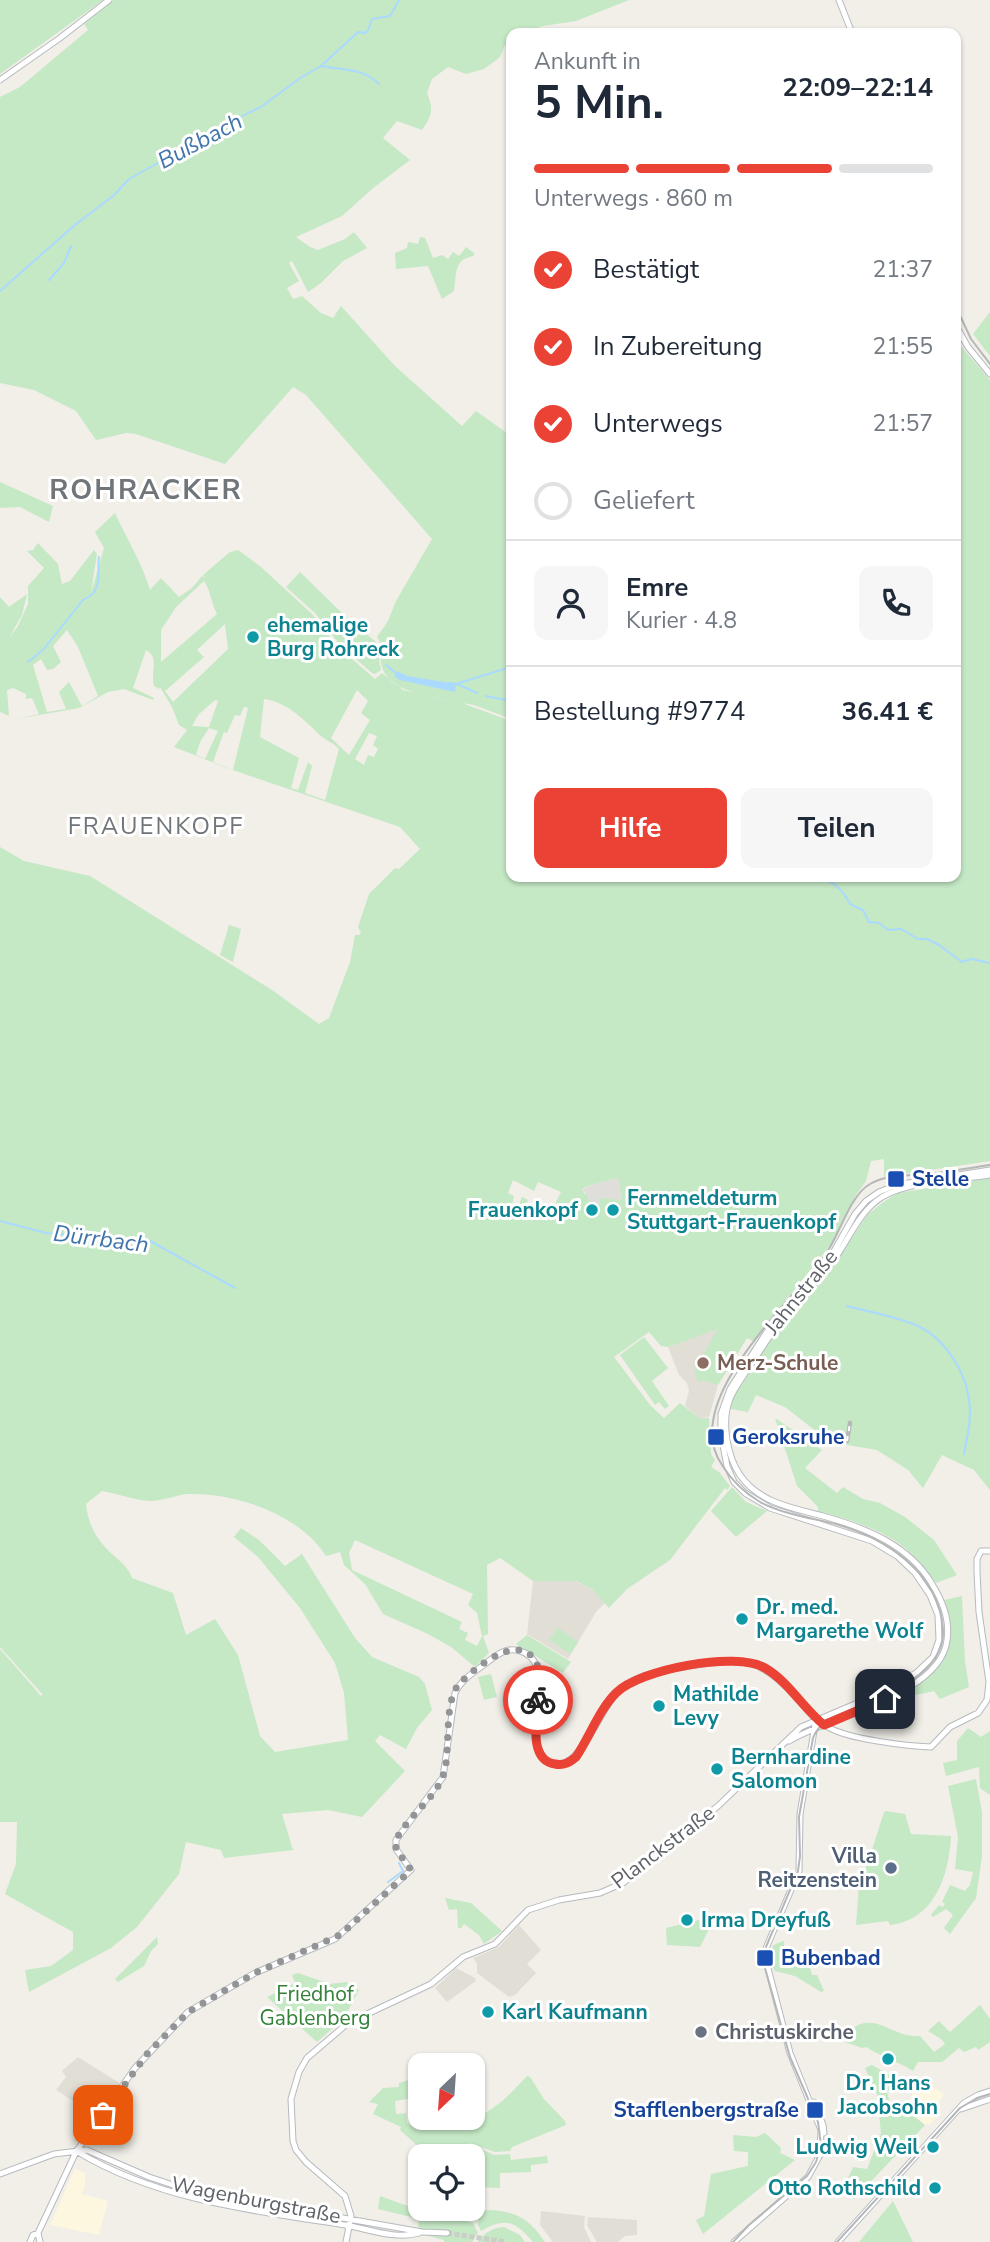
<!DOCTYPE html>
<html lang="de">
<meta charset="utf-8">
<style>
:root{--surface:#fff;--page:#f6f6f7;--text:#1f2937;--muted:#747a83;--line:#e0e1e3;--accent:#ea4335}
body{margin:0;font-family:"Nunito Sans",sans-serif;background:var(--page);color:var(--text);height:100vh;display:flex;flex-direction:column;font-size:26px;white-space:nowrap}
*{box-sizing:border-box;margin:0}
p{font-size:23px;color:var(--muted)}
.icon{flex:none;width:38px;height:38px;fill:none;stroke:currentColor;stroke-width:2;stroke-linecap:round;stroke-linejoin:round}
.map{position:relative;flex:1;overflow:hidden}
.sheet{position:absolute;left:506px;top:28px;width:455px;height:854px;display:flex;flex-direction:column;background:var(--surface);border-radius:14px;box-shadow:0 2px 5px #0004}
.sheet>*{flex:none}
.needle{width:46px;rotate:205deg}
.controls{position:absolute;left:408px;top:2053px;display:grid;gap:14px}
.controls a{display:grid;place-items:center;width:77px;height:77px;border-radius:14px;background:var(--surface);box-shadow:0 2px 5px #0004;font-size:35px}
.pin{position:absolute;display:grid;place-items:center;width:60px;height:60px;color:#fff;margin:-30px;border-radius:14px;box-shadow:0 4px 10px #0006}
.courier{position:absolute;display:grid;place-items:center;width:70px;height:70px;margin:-35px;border:5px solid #ea4335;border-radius:50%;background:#fff;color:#222;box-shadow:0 2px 9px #0007}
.overview em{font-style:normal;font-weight:700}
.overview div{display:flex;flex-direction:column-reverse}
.overview{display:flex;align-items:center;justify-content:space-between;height:119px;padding:0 28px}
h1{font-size:46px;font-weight:700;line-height:52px}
.bar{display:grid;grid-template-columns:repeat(4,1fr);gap:10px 7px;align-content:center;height:84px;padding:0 28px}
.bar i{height:9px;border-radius:5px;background:var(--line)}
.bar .selected{background:var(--accent)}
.bar p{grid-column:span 4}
.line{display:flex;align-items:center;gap:18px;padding:0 28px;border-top:2px solid var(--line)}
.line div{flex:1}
.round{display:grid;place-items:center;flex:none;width:74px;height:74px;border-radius:14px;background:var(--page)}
ol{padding:0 28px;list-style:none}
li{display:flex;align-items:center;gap:21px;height:77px}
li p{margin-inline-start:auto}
li .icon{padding:7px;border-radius:50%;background:var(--accent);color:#fff;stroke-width:4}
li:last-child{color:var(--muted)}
li i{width:38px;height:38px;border:4px solid var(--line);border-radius:50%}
.primary-button{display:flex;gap:14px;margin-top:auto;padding:14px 28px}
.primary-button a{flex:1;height:80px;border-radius:14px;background:var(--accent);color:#fff;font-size:28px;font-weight:700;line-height:80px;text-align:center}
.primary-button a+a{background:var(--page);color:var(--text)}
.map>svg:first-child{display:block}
.commercial{fill:#fef7e0}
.industrial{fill:#e0deda}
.education{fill:#e1ded6}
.green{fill:#c5e8c5;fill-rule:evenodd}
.water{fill:#aadaff}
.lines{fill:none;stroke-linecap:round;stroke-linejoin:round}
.stream{stroke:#aadaff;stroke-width:2}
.secondary-tunnel{stroke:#ccccc8;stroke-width:5;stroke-dasharray:5 2.5;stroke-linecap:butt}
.secondary-casing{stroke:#b6babf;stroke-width:7}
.secondary{stroke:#fff;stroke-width:5}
.tram{stroke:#b6b7b8;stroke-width:2}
.rail-casing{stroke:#b6b7b8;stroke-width:4.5}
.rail{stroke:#fff;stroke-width:2;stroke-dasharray:5;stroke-linecap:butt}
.done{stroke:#929495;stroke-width:7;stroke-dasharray:0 12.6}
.route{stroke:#ea4335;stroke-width:9}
.culture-dot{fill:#0f9aa8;stroke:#fff;stroke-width:2.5}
.transit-dot{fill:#1a4fb4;stroke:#fff;stroke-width:2.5}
.education-dot{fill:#8d6e63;stroke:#fff;stroke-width:2.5}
.service-dot{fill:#5c6f8a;stroke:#fff;stroke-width:2.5}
.worship-dot{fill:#6b7280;stroke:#fff;stroke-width:2.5}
.labels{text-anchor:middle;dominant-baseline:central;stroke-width:6;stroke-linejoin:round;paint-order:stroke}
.culture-label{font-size:21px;font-weight:bold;fill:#0d838f;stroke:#fff;text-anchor:start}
.transit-label{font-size:21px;font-weight:bold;fill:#164399;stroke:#fff;text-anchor:start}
.street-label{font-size:21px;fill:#5f6368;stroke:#fff}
.education-label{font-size:21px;font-weight:bold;fill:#785e54;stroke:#fff;text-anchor:start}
.service-label{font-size:21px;font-weight:bold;fill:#4e5e75;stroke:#fff;text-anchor:end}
.park-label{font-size:21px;fill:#348238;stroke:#fff}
.worship-label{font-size:21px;font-weight:bold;fill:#5b616d;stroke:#fff;text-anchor:start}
.water-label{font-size:23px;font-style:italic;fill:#4174aa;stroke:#fff}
.quarter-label{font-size:24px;letter-spacing:2px;fill:#70757a;stroke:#fff}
.district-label{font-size:28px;font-weight:bold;letter-spacing:2px;fill:#70757a;stroke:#fff}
</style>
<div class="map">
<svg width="990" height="2242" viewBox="0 0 990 2242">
<rect width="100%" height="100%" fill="#f1efe8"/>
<path class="commercial" d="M920,2079l24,15 -10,18 4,4 -8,8 -5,1 -15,-13 -2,-9z
M75,2169l10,4v12l-3,9 26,7 -9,34 -49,-10z"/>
<path class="industrial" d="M618,1178l4,22 -22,-1v5l-10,2 -3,-12 -5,-4 9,-5z"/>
<path class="education" d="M725,1326l22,12 -29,47 -9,32 -10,1 -14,-12 4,-15 -2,-8 -8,-8 -11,-28z
M533,1581h42l17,8 13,14 -9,9 -28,47 -41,-25z
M519,1925l22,25 -14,14 9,9 -21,22 -6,2 -32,-24v-9l-4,-6 26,-11z
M456,1968l19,10 1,3 -29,21 -12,-14z
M78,2057l40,25 1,3 -19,27 -15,-10 -4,4 -25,-16 10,-13 -4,-6z
M541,2211l44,5 -1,11 7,15h-38l-13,-17z
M588,2217l49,3v15l-12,1 -7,6h-21l-10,-17z"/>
<path class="green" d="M0,0h103l-103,74z
M114,0h515l-53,21 -33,5 -22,7h-10v8l-6,4 -5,12 -16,12 -18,5 -18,-7 -16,12 -5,14c7,17 5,22 -5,37l-25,-9 -14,17 27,22 -38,29 -30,27 -46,21 14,10 8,3 27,-11 9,-7 13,16 -24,13 -22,22 -13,9 -16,-31 -3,2 10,18 -12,7 6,11 9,-3 19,17 12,5 8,-12 54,60 67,60 14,-15 35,25v283l-37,-14 -12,-2 49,18v156h445v-542l5,11 29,34v781l-106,16v-18l-13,2 -5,20 -10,14 -24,48 -79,98 -6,-3 -29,47 -16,-5 -2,2 -3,-1 -2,-12 23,-40 -50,18 -7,-1 -12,-14 -35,25 36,48 14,13 16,-15 19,15h10l2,36 4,6 -4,7 8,5 11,14 -3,4 -2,-2 -55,72 -43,29 -18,19 -17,-19 -16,-8h-43l-33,-23 -13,7 1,69 -5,2 6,17 -14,14 -24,-20 -23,-13 -45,-20 -18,-30 -21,-19 -4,-13 -14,4c-27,-42 -89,-63 -138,-62 -13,1 -25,7 -38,7 -15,-1 -32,-7 -48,-10l-16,13c2,20 10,35 25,49 8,8 17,13 21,25l41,15 13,42 29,-16 23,36 22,81 15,16 73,-12 -4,-47 -9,-30 -35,-55 -42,-51 -24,-20 7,-9 18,12 26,26 17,-12 53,84 17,19 47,20 6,7 7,26 -15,18 -11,21 -26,-14 -5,6 30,30 -43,46 -34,-7 -46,4 11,36 -69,8 -3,-8 -35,-8 -7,32 -42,53 -26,21 -82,44 -4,-22 26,-4 22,-16v-18l-68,-38 11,-30 1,-42h-17v-173l41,47 2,-1 -43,-48v-800l24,14 66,15 182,114 47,34 10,-6 21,-56 5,-27h4l2,-2 -3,-6 11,-33 26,-26 4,1 21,-20 -20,-22 -173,-59 -53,-21 13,-17 -8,-5 -7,-18 -12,-20 -1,2 -5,-3c-4,-13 6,-29 -8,-36l-13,38 21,10 -1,2 -29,-11 -16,3 -29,16 -63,11 -16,-7v-115l9,10 18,-13 -5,21 -13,23 9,-12 10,-22v-18l16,-18 -17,-17 6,-1 5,-7 20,21 4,20 8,-3 24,-31 3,4 -6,39 13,-45 -9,-16 20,-19c12,26 27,50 35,77l11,-12 18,19 13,-9 10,-12 3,2 -2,-3 27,-23 8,-2 23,17 51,47 25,32 38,33 7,-6 21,17 46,11c-21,-7 -55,-7 -66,-31 -5,-11 1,-24 -6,-33l11,-16 8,-20 36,-62 -126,-144 -13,-8 -68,77 -89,-30 -10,-1 -30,7 -20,-29 -42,-21 -34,-7v-286l20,-10 68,-57 -4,-6zM204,581c7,10 7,22 13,33l-56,48v-32l15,-23zM225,624l3,25 -55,53 -8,-11 39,-34 -7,-7zM67,630l11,17 20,49 -16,10 -13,-24 -10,10 7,17 -19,3 -14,-47 8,-6 6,11 6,-1 8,-7 -8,-16zM13,688l13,6v5l6,-1 7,16 -23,5 -7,-3 -2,-26zM357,690l11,11 -7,12 9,7 -21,35 -18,-17zM264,699c24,3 41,22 57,37 6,5 13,7 18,13l-14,51 -20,-7 7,-27 -4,-4 -10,28 -7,-2 8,-30 -39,-21zM215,700l3,1 -9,26 -17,-1 6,-11zM244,707l4,1 -15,62 -20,-8 11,-30 3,1 8,-18 5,1zM209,728l9,3 -13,28 -9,-4 4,-13zM369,733l8,3 -4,9 5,4 -4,8 -6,-2 -4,10 -9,-6zM618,1178l4,22 -22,-2v6l-10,2 -3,-13 -2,1 -3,-5 9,-4zM513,1180l21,11 4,-9 23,10 -14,29 -24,-10 5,-11 -6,-3 -4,10 -6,-3 2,-8 -6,-3zM355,1540l118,54 -5,11 9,8 5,23 -5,10 -12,-6 3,-7 -9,-4 3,-7 -110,-52 -3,-17z
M420,237l5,1 8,20 9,-3 6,4 5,-7 6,4 7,-9 8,6v3c-21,3 -17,18 -20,35l-12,8 -14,-33 -32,3 -1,-16 12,-5 1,-6 10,2z
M990,312v44l-17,-22z
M0,482l53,24 -4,16 -29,-15 -20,1z
M300,572l46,45 30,25 5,28 -6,4 -3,-1 -32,-28 -25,-32 -29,-26z
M229,925l12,4 -8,33 -13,-7z
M990,1178v312l-16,-20 -32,-15 -19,33 -15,-18 -31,-20 -47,-8 -45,-35 -29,-12 -8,17 -17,-3 1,-9 45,-70 46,-49 44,-66 15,-12 16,-10z
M644,1337l24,31 -16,13 17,25 -4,3 -6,-7 -4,3 -35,-50z
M775,1418l47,32 -17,18 32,25 6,-6 20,12 17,4 25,14 29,23 23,35 -21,8c-8,-10 -16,-21 -25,-30 -25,-23 -60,-33 -93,-42v-4l-21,-21z
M732,1487l14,15 21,9 -31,26 -25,-26z
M962,1596l3,65 4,26 -29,12 -6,-8 -18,4 -4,-7c39,-25 42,-44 32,-88z
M558,1628l20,14 -8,12 -21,-14z
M527,1635l44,27 -8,11 -47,-29z
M491,1674l6,23 -13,3 -6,-23z
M968,1728l13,9 9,-6v64l-10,-7 -1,-21 -33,9 -3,-13 14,-3v-19z
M976,1779l6,33v44l-6,42 -26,36 -6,-6 9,-13 -7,-6 -13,8 -2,-2 8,-10 4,2 2,-3 -3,-2 8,-17 15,6 5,-6 3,-13 -18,-3 3,-32 -10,-51z
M886,1811l19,3 6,20 40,2c-2,39 -16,84 -61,89l-2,-4 -32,4 3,-40 3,-1 5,-20 4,-4 -1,-4 14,-44z
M445,1898l26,5 31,28 -18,13 -5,-9 -15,-11 -3,4h-3l-1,-19 -8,1z
M707,1918l4,7 -11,22 -33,-2 -1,-17z
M157,1937l1,7 -7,7 -7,15 -26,16 -3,-3z
M784,1941l1,23 25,4 2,7h5l7,16 -3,1 -26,-16 -20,-5c-8,-13 -11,-25 9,-30z
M298,1973l32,11 16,-2 13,8 -15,28 -27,24 -50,-45 28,-14 -3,-8z
M980,2005l10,14v23l-12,8 -2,-3 -12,5 -5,-4 -17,14h-24l-5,9c-10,-7 -42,-19 -46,-24l-5,1 -17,-6 -2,-6c31,-31 47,3 77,0l14,16 11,-8 -4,-5 -13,-8 11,-10 11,11z
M872,2065l28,16 -13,11 5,19 8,-1 8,-7 2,3v7l15,12 -71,74 -11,-10 10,-22 14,2 14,-36 -4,-39 -12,-26z
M420,2076v21l-25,4 1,13 10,-1 1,10 6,4 12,1 1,-10h46l1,-11 6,9c20,-9 34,-25 48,-40l3,1 14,22 21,22 1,4 -54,22 -2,4 -15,1 -28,-10 27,13 16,-1 1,6 36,-4 1,7 -17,2v7l-31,1v15l-27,-1 -1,-31h-40l-5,-4 2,-3 -6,-5 -4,3 -19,-17 1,-3 -28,-13 5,-10 -9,-2 14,-14 16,-1v-4z
M765,2133l16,15 -1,5 15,7 -92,74 -7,-14 8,-4 7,-42 37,-8v-14l-14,-1 -1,-16 23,2z
M380,2196l50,18 3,-4 40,13 5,10 -6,9h-28v-2l-19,-5 -7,-9 1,-7 -41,-10z
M893,2201l20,41h-54z
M479,2210c32,0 47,4 66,32h-12c-18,-21 -28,-25 -52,-11l-3,-6z
M504,2227l16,8 5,7h-47c7,-10 14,-14 26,-15z"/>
<path class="water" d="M397,671l10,5 49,8 -1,8 -55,-12 -6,-4z"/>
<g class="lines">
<path class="stream" d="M321,66c20,4 43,2 58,18
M49,280l15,-17 7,-17
M0,291l76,-67 37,-28 16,-17 119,-66 13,-6 39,-29 21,-12 37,-34 7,1 3,-3 4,-11 18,-3 9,-16
M90,596c12,-8 7,-26 9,-39
M28,662l15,-12 40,-50 5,-3
M386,665l10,8
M449,683l8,1 20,9
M459,683l52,-16
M486,696l25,5
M807,877l5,1
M816,879c17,0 27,11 34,25l13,6 6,12 10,1 9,7 13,-1 17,10h9l12,6 23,17 9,-3 19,4
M0,1221l46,12 104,8 85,47
M847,1306c22,6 52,11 73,21 25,12 46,46 49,73 3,18 -2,37 -5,54
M388,1882l15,-11 -4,-8"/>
<path class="secondary-tunnel" d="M447,2233l59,9"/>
<defs>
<path id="secondary" d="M839,0l13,33
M0,80l60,-42 49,-38
M956,326l12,21 22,27
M815,1725l-15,89 -1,57 -35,82 26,100 31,77 -1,25
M789,1741c41,-25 152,-46 158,-101 3,-19 -5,-40 -15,-56 -23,-39 -66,-56 -109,-68 -30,-8 -64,-13 -83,-41 -13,-19 -19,-54 -10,-76 4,-11 13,-22 19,-32 10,-14 19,-30 30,-43 17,-21 36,-39 52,-60 17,-22 27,-52 51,-67 27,-16 76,-17 108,-22
M411,1870l-15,-21v-9l47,-63 12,-84c6,-13 19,-21 30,-29 11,-9 23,-19 38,-12 41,18 -11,102 30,112 28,7 48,-58 67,-75 17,-14 42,-19 64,-22 53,-8 70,-15 109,27 11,12 21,25 35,33 19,12 79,19 103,20l19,-20 28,-14 9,-13 2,-18 -10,-70 -2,-40v-13l4,-8h9
M814,2102l9,23 1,8
M961,2109l29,-10
M78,2152c80,48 176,59 267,73 23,4 52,15 74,8
M0,2174l54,-20 33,-4 62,27 30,10 50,11 193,34 25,1
M30,2242l3,-7 5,-2
M40,2242l-2,-9 38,-81 59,-84 53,-56 67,-39 80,-34 76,-69
M346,2242l5,-26 -6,-20 -39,-34 -10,-12 -3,-9 -2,-42 8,-27 8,-14 41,-35 83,-39 32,-27 32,-13 33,-34 31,-10 41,-7 23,-10 95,-77 83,-79 80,-34 35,-20 17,-16 6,-17 -1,-25 -8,-20 -15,-22 -18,-17 -25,-15 -102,-33 -25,-15 -11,-11 -7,-16 -6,-31v-21l9,-25 36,-56 63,-73 26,-46 11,-13 13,-9 17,-7 94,-15
M734,2242l74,-65 13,-24
M838,2242l126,-139 14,-8 12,-4"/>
</defs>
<use href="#secondary" class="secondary-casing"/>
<use href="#secondary" class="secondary"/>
<path class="tram" d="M956,307l15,32 19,25
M733,2242l16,-17 58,-49 9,-14 5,-17 -3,-23 -28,-65 -25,-89 -2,-14 35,-83 2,-15 -1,-39 14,-79c7,-18 25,-22 42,-29 33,-14 91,-37 88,-80 -4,-57 -58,-91 -107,-105 -25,-6 -53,-10 -76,-22 -15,-9 -29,-22 -38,-37 -44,-64 70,-163 103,-210 15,-20 24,-59 45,-71 17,-10 38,-8 57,-10 21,-2 42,-6 63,-9
M837,2242l123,-134 17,-10 13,-4"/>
<defs>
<path id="rail" d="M847,1441l3,-18"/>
</defs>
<use href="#rail" class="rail-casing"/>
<use href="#rail" class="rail"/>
</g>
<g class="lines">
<path class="done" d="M103,2115l44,-61 41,-42 67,-39 85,-38 71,-65 -15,-21v-9c12,-25 43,-43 49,-71 5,-22 -1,-68 14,-85 17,-17 64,-57 79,-17 3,10 1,23 0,33"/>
<path class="route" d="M538,1700c-1,19 -10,60 17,64 9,2 15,-2 21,-7 14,-21 23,-47 40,-64 24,-24 120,-42 149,-25 24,14 38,40 59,57l61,-26"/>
</g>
<g class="culture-dot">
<circle cx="253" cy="637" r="7"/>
<circle cx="592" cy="1210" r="7"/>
<circle cx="613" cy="1210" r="7"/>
<circle cx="742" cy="1619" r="7"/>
<circle cx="659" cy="1706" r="7"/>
<circle cx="717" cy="1769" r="7"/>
<circle cx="687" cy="1920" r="7"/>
<circle cx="488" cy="2012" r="7"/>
<circle cx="888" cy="2059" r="7"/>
<circle cx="933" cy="2147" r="7"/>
<circle cx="935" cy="2188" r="7"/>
</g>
<g class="transit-dot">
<rect x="887" y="1170" width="18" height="18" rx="3.5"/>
<rect x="707" y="1428" width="18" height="18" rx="3.5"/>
<rect x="756" y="1949" width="18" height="18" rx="3.5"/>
<rect x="806" y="2101" width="18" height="18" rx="3.5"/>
</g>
<circle class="education-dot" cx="703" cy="1363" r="7"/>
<circle class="service-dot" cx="891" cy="1868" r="7"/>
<circle class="worship-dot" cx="701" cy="2032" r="7"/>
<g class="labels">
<g class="culture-label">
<text x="267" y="625">ehemalige<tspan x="267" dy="24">Burg Rohreck</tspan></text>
<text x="627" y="1198">Fernmeldeturm<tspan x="627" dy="24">Stuttgart-Frauenkopf</tspan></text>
<text x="578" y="1210" text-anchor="end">Frauenkopf</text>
<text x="756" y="1607">Dr. med.<tspan x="756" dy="24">Margarethe Wolf</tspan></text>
<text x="673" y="1694">Mathilde<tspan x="673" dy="24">Levy</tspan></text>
<text x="731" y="1757">Bernhardine<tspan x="731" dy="24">Salomon</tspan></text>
<text x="701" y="1920">Irma Dreyfuß</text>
<text x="502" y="2012">Karl Kaufmann</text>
<text x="888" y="2083" text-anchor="middle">Dr. Hans<tspan x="888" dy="24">Jacobsohn</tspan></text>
<text x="919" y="2147" text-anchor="end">Ludwig Weil</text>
<text x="921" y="2188" text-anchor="end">Otto Rothschild</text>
</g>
<g class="transit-label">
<text x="912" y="1179">Stelle</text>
<text x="732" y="1437">Geroksruhe</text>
<text x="781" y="1958">Bubenbad</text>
<text x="799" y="2110" text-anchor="end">Stafflenbergstraße</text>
</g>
<g class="street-label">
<text transform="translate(801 1292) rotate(-51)">Jahnstraße</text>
<text transform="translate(663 1847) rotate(-37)">Planckstraße</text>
<text transform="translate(256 2200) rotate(11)">Wagenburgstraße</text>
</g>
<g class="education-label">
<text x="717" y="1363">Merz-Schule</text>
</g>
<g class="service-label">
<text x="877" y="1856">Villa<tspan x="877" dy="24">Reitzenstein</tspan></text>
</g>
<g class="park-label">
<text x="315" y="1994">Friedhof<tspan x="315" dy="24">Gablenberg</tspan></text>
</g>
<g class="worship-label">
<text x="715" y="2032">Christuskirche</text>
</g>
<g class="water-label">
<text transform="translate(200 141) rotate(-28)">Bußbach</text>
<text transform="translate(101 1239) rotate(7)">Dürrbach</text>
</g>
<g class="quarter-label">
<text x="156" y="826">FRAUENKOPF</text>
</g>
<g class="district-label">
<text x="146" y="490">ROHRACKER</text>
</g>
</g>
</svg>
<div class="controls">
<a><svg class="needle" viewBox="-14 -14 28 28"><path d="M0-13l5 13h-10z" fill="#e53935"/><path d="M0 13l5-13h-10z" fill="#747a83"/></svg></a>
<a><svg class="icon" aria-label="locate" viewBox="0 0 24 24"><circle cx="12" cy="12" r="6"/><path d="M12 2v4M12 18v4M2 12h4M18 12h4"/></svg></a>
</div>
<div class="pin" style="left:103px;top:2115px;background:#ea580c"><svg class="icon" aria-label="bag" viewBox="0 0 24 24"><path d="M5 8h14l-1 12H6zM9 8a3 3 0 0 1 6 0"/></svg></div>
<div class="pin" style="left:885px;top:1699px;background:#1f2937"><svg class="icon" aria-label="home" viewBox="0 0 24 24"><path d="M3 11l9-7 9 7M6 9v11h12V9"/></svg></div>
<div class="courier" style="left:538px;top:1700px"><svg class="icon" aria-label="bike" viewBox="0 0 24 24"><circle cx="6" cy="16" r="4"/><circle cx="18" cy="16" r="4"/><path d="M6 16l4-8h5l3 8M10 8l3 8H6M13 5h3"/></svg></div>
<section class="sheet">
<div class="overview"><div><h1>5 Min.</h1><p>Ankunft in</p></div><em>22:09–22:14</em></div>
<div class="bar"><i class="selected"></i><i class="selected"></i><i class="selected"></i><i></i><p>Unterwegs · 860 m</p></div>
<ol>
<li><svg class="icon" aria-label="check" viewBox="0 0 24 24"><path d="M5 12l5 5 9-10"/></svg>Bestätigt<p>21:37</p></li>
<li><svg class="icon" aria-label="check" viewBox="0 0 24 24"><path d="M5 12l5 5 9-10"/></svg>In Zubereitung<p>21:55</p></li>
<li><svg class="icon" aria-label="check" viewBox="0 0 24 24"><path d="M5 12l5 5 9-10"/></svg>Unterwegs<p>21:57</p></li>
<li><i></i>Geliefert</li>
</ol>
<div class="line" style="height:126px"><a class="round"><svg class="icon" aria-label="person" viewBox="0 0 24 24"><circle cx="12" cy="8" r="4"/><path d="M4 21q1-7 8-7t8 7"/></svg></a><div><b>Emre</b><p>Kurier · 4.8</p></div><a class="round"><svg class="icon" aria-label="phone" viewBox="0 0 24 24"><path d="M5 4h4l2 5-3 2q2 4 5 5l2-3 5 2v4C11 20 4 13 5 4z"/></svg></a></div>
<div class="line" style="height:91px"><div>Bestellung #9774</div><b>36.41 €</b></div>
<div class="primary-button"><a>Hilfe</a><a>Teilen</a></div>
</section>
</div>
